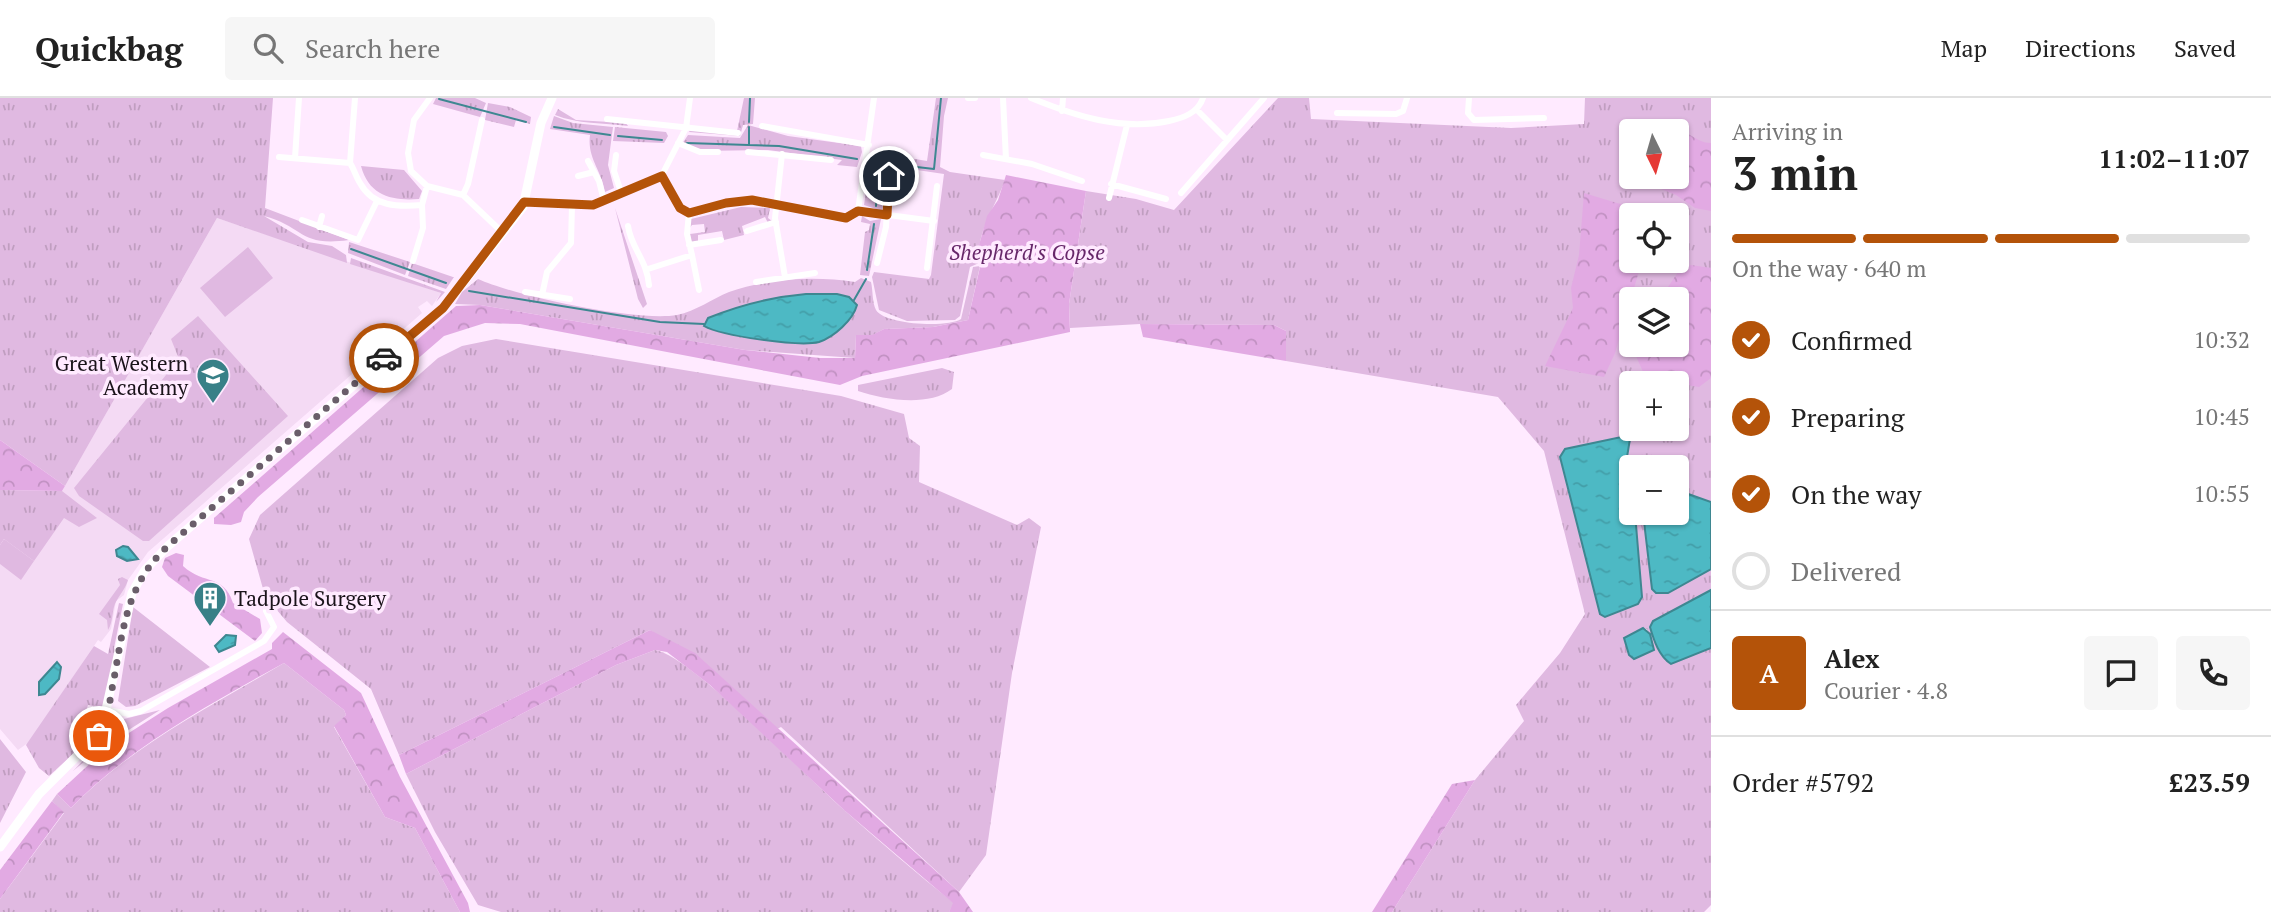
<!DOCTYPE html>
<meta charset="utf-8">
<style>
:root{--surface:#fff;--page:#f6f6f6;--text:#222;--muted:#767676;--line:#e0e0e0;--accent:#b45309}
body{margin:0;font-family:"PT Serif",serif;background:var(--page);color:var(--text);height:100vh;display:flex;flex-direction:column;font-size:26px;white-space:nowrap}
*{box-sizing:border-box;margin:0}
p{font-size:23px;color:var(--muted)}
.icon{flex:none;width:38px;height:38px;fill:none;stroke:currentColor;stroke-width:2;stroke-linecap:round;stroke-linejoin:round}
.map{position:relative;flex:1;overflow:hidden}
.drawer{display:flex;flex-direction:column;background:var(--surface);width:560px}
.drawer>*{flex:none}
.needle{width:46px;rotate:175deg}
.buttons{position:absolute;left:1619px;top:21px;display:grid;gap:14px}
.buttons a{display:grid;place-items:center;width:70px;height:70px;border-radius:7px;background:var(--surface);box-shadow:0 2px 5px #0004;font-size:35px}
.pin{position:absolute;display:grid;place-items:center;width:60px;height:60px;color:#fff;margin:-30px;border:4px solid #fff;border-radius:50%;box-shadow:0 2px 7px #0007}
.courier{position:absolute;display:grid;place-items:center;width:70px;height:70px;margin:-35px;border:5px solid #b45309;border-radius:50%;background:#fff;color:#222;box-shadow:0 2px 9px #0007}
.head em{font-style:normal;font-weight:800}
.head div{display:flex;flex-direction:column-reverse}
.head{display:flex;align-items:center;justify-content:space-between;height:119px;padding:0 21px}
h1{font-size:46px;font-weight:800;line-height:52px}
.bar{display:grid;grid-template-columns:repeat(4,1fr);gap:10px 7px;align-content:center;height:84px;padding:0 21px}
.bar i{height:9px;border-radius:5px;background:var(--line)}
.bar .selected{background:var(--accent)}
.bar p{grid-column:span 4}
.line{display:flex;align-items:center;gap:18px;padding:0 21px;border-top:2px solid var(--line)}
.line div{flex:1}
.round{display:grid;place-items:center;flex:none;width:74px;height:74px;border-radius:7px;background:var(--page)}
ol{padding:0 21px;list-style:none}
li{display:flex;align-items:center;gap:21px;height:77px}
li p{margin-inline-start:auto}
li .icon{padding:7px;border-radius:50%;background:var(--accent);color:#fff;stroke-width:4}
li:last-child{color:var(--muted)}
li i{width:38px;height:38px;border:4px solid var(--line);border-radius:50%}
header{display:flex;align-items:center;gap:42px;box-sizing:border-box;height:98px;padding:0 35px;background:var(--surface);border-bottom:2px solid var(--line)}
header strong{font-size:33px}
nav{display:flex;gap:38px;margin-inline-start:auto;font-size:24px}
.search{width:490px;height:63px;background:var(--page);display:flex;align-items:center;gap:18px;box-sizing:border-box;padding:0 24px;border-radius:7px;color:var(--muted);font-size:26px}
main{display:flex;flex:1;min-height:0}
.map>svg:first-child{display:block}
.built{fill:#f4daf4}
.grass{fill:url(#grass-tufts);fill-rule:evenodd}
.forest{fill:url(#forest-crowns)}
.garden{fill:#e0b9e1}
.water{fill:url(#water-ripples);stroke:#3e8791;stroke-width:2}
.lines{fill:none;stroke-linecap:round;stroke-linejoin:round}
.stream{stroke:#3e8791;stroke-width:2}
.street{stroke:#fff;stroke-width:6}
.secondary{stroke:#fff;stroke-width:9}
.done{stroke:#6a5e6a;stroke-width:7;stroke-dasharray:0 12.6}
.route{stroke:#b45309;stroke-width:9}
.labels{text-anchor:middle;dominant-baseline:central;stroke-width:7;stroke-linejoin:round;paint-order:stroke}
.park-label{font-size:21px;font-style:italic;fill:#67276a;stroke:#ffeaff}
.poi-label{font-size:21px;fill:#1a131a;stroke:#ffeaff;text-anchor:end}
</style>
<header>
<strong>Quickbag</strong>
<div class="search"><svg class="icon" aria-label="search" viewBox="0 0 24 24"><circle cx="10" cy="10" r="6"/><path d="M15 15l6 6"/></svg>Search here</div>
<nav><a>Map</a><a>Directions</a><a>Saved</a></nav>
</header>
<main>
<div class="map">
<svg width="1711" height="814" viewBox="0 0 1711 814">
<defs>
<pattern id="grass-tufts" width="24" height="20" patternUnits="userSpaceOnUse" patternTransform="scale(1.75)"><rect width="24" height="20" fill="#e0b9e1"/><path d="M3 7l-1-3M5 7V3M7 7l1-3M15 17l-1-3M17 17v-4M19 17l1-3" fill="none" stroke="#c09ec0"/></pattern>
<pattern id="forest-crowns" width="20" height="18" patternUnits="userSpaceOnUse" patternTransform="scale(1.75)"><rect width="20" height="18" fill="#e2aae3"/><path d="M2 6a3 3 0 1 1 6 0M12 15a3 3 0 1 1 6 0" fill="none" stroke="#c191c2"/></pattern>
<pattern id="water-ripples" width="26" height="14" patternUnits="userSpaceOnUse" patternTransform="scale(1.75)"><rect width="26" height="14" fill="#4db9c4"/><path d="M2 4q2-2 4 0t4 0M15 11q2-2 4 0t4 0" fill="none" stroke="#439ea8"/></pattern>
</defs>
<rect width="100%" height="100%" fill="#ffeaff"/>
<path class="built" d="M217,120l224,75 -9,13 -5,-5 -9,6 4,6 -274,239 -20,28 -4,15 -8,6 -5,28 -10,13 -3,-2 -69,102 -11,8 -18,-21v-184l62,-54z"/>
<path class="grass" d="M0,0h273l-8,110 84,32c-50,7 -44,-13 -85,-24l44,26 24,4 14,9 1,8 -130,-45 -152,268 -65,-46z
M436,0h39l11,5 -6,14 -47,-13z
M744,0h11l-2,26 -10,1 -3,11 -51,-4 1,-2 47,1z
M936,0h12l-4,18 -4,51 10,5 55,8c-10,28 -29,52 -26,83l-9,4 -10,49 -5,4 -48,1 -28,-11 -7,-33 2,-5 55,7 2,-4 13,-101 -54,-8 1,-11 36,6z
M1278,0h31l2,21 200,9 73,-4 1,-26h126v404l-34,-12 -1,-23h-45v8c-7,-15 1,-27 -5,-39l-21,181 33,-13 4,-6 -7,-85h8l4,37 21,43 43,-24v21l-58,31c1,17 3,33 18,43l40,-16v257l-7,7h-312l83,-132 49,-59 -8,-16 44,-52 25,-39 -41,-163 -46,-54 -212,-36v-30l-12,-6 -134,-1 -70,4 -1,-24 17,-113 50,8 38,11zM1631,33h45v46h-45zM1631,117h45v46h-45zM1631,201h45v46h-45zM1631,285h45v46h-45zM1642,530l5,1 7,21 -20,9 -5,-4 -5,-17z
M488,5l22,4 21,10 -1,7 -14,-4 -2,7 -29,-7z
M558,11l18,11 50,3 2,3c-24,-3 -51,-2 -73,-11z
M554,18l19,7 40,4 -5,38 6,23 -9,4c-4,-23 -18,-34 -15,-57l-40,-6z
M748,27l40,11 73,10 1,6 -5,15 -20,-2 5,-5 -74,-10 -65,1 -21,-7 6,-9 52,3z
M615,29l51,5 2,4 -4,7 -51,-2z
M872,54l17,3 -7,56 -18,-6z
M361,68l43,4 18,21 -3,8c-27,2 -50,-3 -58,-33z
M741,109l29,1 -2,10 4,3 -4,2 -3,-6 -23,9 2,9 -20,5 -2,-9 -24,4v6l-7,2 -1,-9 15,-2 -1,-8 -12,1 -3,4 2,-10z
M615,110l32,96 -4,4 -5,-9z
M862,118l8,5 11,-2 -12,57 -9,-1 5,-43 4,-2 1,-6 -9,-2z
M349,144l61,20 -5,13 -57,-22z
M351,160l94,34 -9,10 5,-9 -91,-29z
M412,165l41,14h1l-8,12 -38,-13z
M973,169l7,-1 -12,54 -35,7 -49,2 -11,6h-17l-1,23 -110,-8 -265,-45 -25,-1 7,-12 16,-13c38,17 158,43 199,36 19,-4 35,-16 52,-23 40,-14 86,-16 126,-10l6,-4 10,4c2,8 1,21 5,28 9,15 72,18 85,9zM806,196h31l12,3 8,8 -17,25 -87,7 -49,-11c33,-21 64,-28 102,-32z
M198,218l90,100 -139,125h-6l-64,-45 -5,-8 105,-129 -8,-20z
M496,241l345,57 63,18 5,24 11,8 -1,36 98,43 12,-7 12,9 -29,146 -26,182 -27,37 -178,-165 -4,2 -127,-99 -251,125 -28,-66 -84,-67 -22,-26 -16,-57 11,-24 178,-157 24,-12z
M942,270l12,4 -2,17c-24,18 -67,11 -94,2v-6z
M0,392l62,1 35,27 -18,9 -15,-9 -30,43 -30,-22 -4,6z
M122,479l6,3c-3,9 -7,13 -11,20 -6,9 -3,21 -9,30l-1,-10 -8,-6 21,-29 -2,-6z
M119,505l4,1 -9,44 2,7 -16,63h-6l-1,-12 -5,-1 -3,10 -15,14 6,5 8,-11 5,-1 6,6v6l-46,42 -10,-8 -13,-23 68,-99 14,8z
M133,509l77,60 -75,39 -9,1 -8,-6z
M655,552c35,5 154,129 188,159 36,32 73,64 111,94l-5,9h-448l-23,-7 -43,-73 -29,-58 210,-109z
M284,565l60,47 2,5 -12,12 51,90 30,11 45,84h-460v-13l64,-86 -12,-12 5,-7 14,14c60,-62 139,-101 213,-145z
M160,612l-58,37 -29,24 26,-27 13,-22z
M0,641l26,33 -26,51z"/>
<path class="forest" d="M1674,31c13,0 22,14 37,14v68l-16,-3 -19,-13 -30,-12 -1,-6h31z
M1006,77l80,16 -17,113 1,28 -208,44 -22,9 -320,-61 -35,-1 -41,13 -186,161 -14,15 -3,10 -10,3 -17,-1v-6l242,-212 24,-1 265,45 75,8h35l1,-23h16l12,-6 49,-2 35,-7 12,-53 -2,-18 9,-33 11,-16z
M1584,95l66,20 -19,2v46h11l-27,92 -11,24 -59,-11 28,-58 -2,-20 8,-33z
M1691,167l20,3v110l-12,9 -43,-7 -12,-6 -13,-29h45v-46h-16l20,-30z
M1140,226l134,1 12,6v30l-143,-24z
M0,342l65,46 -3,5 -62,-1z
M176,455l8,2 -1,11c22,20 40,7 50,37l27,16 2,14 -7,8 -87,-65 -6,-9 3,-9z
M650,532l45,23 264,239 14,20h-24l4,-9 -109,-93 -134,-125 -43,-33 -12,-2 -39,15 -210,109 -7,-19z
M283,534l78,61 39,84 68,126 2,9h-10l-45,-84 -30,-11 -51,-91 12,-11 -2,-5 -60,-47c-74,41 -154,84 -213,145l-14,-14 53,-49 58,-37 104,-59v-6z
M1475,682l-83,132h-20l80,-128z
M52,703l12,11 -64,87v-29z"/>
<path class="garden" d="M248,149l25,31 -48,39 -25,-29z
M4,441l30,22 -13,19 -21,-16v-19z"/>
<path class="water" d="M806,196h31l12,3 8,8c-4,15 -23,32 -38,37 -20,5 -97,-6 -115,-16l4,-8c32,-13 63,-21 98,-24z
M1626,338l4,3 -4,24 5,12v38h4l7,84 -4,7 -33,13 -5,-3 -40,-157 5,-8z
M1677,392l34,12v67l-43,24h-12l-4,-4 -9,-76h33z
M123,448l5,1 10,12 -11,2 -10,-5 -1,-6z
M1711,492v58l-40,16c-12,-8 -17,-23 -21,-37l3,-6z
M1643,530l7,6 4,16 -20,9 -5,-4 -5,-17z
M226,537l10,1 -1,9 -16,7 -4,-6z
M57,564l4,5 -2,12 -14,15 -6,1v-13z"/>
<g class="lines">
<path class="stream" d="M439,1l87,23
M749,24l1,-24
M554,29l56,8
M618,38l44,4
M687,45l92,3 78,13
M749,46v-17
M874,64h6l-4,44
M891,66l43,5 7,-71
M351,151l95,34
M867,172l7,-46
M469,193l191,31 44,2
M854,202l12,-21"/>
<path class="street" d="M430,0l-16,22 -6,33 3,18 16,15 36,9 40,38
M968,0h7
M1003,0l3,61
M1031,0c44,18 90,33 138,23 14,-3 29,-8 34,-23
M1469,0l-1,15 6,7 70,-2
M1197,12l30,30
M1062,13l1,-13
M1337,15l59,1 7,-3 4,-13
M607,21l131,14
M762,28l107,19
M678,45l22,9h18
M748,54l83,8
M782,56l-7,64 10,59
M616,57l-2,16 7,21
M983,57l49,9 50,17
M279,59l71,6c4,6 6,14 10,20 13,24 38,24 62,22
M295,60l4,-60
M588,63l11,20 5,20
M350,65l5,-65
M662,77l18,33 9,5c25,-2 45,-15 70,-13 31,3 61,22 93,17l6,-6 16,-113
M578,78l16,-4
M1111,86l55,15
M1181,95l83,-95
M463,97l5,-11 14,-64
M1109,100l18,-73
M525,104l69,3 68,-30 24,-47 4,-30
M858,113l76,10
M302,122l56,20 19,-39
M628,128c3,22 19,34 21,59
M319,129l3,-11
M747,133l29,-9
M689,147l32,-5
M692,157l7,35
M413,163l10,-33 -1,-23 5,-19
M877,165l9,-36 3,-51
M927,170l10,-82
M648,171l44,-14 -5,-21 2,-21
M756,184l59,-9
M525,194l45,7
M542,197l5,-23 24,-29 1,-38
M108,612l21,4 12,-3 123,-70 10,-14 -8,-16"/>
<path class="secondary" d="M0,749l39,-53 62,-62 31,-139 13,-23 23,-24 275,-238 80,-101 18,-84 11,-25"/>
</g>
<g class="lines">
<path class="done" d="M99,638c8,-14 10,-30 13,-47 11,-55 12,-103 56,-143l216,-188"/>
<path class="route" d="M384,260l59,-50 81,-106 69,3 69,-29 18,32 9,5 37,-10 26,-3 94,18 12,-7 29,4 2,-39"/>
</g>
<defs>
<symbol id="school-pin" viewBox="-11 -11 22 30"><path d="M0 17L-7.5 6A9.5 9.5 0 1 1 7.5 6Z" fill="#388087" stroke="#ffeaff"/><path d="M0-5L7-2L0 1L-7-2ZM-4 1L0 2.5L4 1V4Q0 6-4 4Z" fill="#fff"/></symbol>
<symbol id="building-pin" viewBox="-11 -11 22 30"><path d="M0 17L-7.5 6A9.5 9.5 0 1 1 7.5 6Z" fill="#388087" stroke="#ffeaff"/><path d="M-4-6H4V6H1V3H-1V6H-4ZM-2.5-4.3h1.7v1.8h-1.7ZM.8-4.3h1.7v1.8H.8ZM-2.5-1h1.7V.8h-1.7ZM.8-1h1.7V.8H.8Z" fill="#fff"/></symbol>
</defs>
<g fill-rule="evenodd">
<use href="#school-pin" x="194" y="258" width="38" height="52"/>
<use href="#building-pin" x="191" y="481" width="38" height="52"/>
</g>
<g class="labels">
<g class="park-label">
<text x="1027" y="154">Shepherd's Copse</text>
</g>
<g class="poi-label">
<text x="188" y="265">Great Western<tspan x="188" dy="24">Academy</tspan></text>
<text x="234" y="500" text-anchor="start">Tadpole Surgery</text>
</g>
</g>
</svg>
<div class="buttons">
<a><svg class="needle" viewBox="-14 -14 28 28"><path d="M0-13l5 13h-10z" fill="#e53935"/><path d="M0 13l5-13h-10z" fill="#767676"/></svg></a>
<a><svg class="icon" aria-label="locate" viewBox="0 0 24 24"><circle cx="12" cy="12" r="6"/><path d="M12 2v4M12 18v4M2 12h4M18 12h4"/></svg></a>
<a><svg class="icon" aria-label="layers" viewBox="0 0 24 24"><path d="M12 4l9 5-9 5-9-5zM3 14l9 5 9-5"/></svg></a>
<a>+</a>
<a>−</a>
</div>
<div class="pin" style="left:99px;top:638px;background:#ea580c"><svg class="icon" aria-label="bag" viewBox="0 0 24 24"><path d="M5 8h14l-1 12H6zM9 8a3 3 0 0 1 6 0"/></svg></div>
<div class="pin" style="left:889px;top:78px;background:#1f2937"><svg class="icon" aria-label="home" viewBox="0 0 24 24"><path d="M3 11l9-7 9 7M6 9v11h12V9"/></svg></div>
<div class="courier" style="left:384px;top:260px"><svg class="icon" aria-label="car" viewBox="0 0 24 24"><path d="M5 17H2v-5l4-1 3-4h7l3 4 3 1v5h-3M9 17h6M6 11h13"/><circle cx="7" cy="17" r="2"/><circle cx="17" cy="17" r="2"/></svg></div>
</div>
<section class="drawer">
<div class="head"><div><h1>3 min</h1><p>Arriving in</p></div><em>11:02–11:07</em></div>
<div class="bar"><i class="selected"></i><i class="selected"></i><i class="selected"></i><i></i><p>On the way · 640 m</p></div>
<ol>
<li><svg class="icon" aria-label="check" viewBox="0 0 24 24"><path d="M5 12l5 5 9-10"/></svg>Confirmed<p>10:32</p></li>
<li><svg class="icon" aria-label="check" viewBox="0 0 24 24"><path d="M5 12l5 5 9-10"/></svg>Preparing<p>10:45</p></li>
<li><svg class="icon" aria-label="check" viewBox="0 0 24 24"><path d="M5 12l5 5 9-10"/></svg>On the way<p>10:55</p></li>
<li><i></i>Delivered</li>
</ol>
<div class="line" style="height:126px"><b class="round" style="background:var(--accent);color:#fff">A</b><div><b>Alex</b><p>Courier · 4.8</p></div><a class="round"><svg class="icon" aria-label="chat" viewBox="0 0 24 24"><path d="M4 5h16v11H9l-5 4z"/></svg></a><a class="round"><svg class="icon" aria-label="phone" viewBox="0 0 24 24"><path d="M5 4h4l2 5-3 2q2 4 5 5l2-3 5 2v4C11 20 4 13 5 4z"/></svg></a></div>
<div class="line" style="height:91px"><div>Order #5792</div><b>£23.59</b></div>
</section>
</main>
